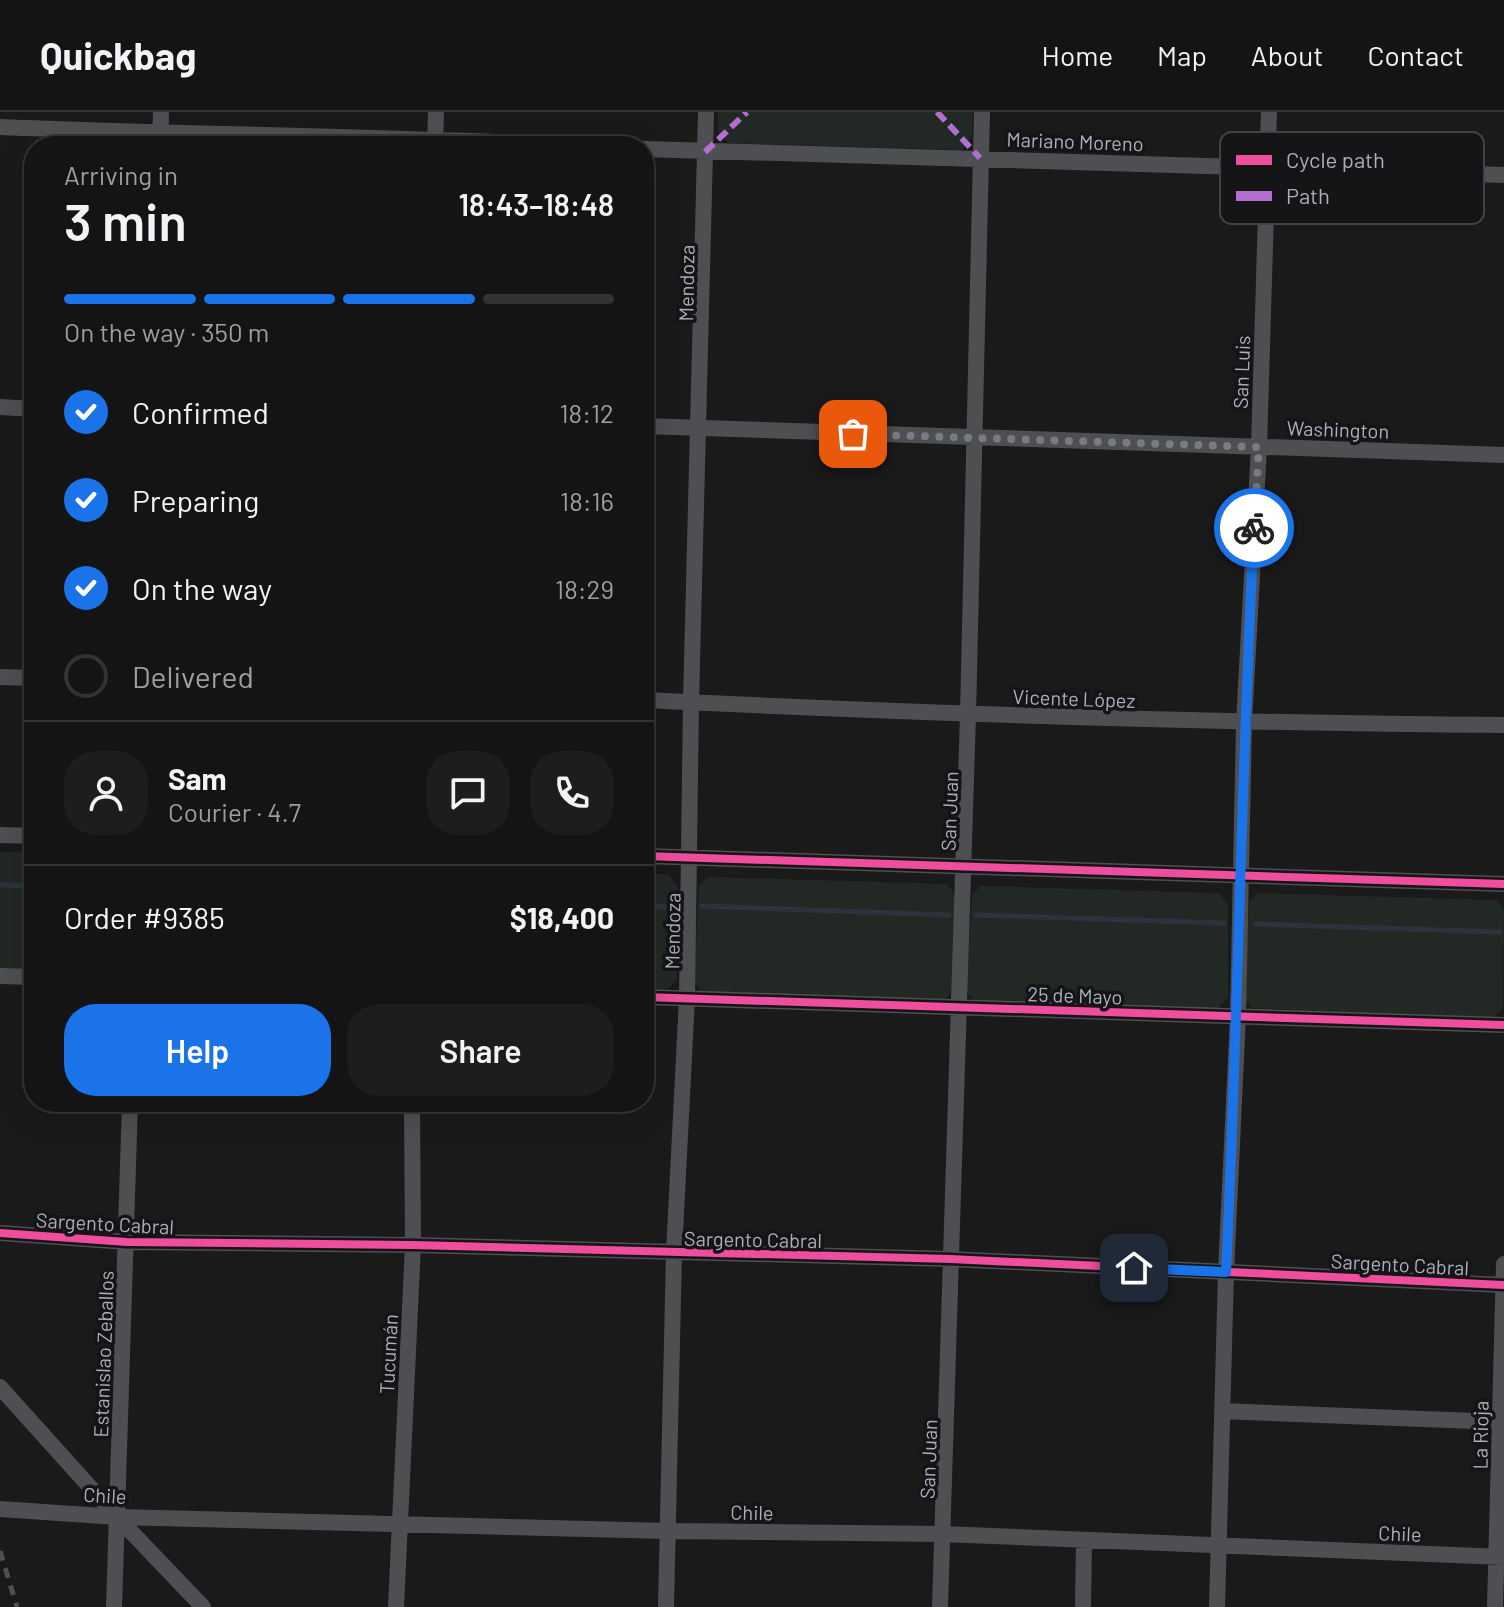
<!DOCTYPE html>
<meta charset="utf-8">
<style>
:root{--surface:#141414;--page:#1d1d1d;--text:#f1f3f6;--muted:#9d9ea0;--line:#333334;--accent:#1a73e8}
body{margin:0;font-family:Barlow,sans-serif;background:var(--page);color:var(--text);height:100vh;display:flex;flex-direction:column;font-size:30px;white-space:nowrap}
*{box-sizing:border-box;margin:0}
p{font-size:26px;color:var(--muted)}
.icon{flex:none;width:44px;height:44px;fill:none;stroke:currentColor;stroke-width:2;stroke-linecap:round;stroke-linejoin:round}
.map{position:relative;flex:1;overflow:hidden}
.panel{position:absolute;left:24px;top:24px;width:630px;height:976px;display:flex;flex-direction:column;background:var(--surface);border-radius:32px;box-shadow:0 8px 32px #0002,0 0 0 2px var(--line)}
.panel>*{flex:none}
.pin{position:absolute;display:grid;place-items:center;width:68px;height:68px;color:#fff;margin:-34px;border-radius:16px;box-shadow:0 4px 12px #0006}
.courier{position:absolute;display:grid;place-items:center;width:80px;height:80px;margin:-40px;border:6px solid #1a73e8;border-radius:50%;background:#fff;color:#222;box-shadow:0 2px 10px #0007}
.head em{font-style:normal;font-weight:600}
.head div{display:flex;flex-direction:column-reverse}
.head{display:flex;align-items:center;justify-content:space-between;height:136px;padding:0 40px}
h1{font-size:52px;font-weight:600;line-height:60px}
.bar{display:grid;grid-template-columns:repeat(4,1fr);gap:12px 8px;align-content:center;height:96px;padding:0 40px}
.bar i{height:10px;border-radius:6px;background:var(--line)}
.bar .on{background:var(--accent)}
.bar p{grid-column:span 4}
.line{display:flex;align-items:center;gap:20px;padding:0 40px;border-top:2px solid var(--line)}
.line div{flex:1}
.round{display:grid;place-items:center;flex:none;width:84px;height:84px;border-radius:32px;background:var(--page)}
ol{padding:0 40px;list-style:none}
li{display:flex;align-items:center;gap:24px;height:88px}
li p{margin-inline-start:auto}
li .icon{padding:8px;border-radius:50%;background:var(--accent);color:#fff;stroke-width:4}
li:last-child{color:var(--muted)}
li i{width:44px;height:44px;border:4px solid var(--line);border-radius:50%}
.action{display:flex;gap:16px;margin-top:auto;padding:16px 40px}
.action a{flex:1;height:92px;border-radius:32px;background:var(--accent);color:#fff;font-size:32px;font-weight:600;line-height:92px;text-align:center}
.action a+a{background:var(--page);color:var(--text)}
header{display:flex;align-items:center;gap:48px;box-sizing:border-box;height:112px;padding:0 40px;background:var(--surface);border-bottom:2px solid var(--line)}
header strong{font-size:38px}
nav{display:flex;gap:44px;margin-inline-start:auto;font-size:28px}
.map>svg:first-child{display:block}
.green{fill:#222924}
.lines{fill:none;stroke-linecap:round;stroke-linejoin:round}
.stream{stroke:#2d333c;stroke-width:5}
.minor{stroke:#4e4f53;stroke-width:16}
.rail{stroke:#4f5053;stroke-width:5;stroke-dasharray:10 8;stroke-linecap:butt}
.quiet{stroke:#b36fd0;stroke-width:6;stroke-dasharray:12 6;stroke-linecap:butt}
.cycleway-casing{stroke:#151416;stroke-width:13}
.cycleway{stroke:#ef4d9e;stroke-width:8}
.done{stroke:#797b83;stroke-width:8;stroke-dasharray:0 14.4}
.route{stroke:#1a73e8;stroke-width:10}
.labels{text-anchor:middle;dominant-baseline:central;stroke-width:7;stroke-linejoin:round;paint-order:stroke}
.street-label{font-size:20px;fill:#acafbb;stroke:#151416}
.key{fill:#151416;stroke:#424248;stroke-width:2}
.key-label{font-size:22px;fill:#acafbb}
</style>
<header>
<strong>Quickbag</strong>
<nav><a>Home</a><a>Map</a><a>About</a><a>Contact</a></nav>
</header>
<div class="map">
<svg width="1504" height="1495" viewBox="0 0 1504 1495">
<rect width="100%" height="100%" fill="#1a1a1a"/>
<path class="green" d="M718,0h255l-1,25 -10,13 -234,-7 -10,-10z
M0,740l34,1v117l-34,-1z
M644,762h24l9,12v93l-11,12 -22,-1z
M708,765l239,7 9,12 -1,92 -11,12 -241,-7 -9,-11 5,-96z
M980,774l239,7 9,12v92l-11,12 -242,-8 -9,-10 6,-96z
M1257,781l240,7 7,9 -1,100 -12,10 -239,-11 -8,-10 5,-96z"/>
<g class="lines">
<path class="stream" d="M0,773l34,1
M644,794l25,1
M702,794l247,9
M976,803l248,8
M1255,812l245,8"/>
<path class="minor" d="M0,15c195,8 390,9 585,19
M160,34l1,-34
M435,34l1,-34
M644,37l860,26
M0,295l34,2
M644,314l860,29
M0,565l34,1
M644,588c287,14 573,23 860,25
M0,723l34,1
M644,744l860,28
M0,864l34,1
M644,885l860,28
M0,1121l127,9 286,3 537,14 554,26
M0,1275l117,130 86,90
M1222,1299l278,11
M0,1397l117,8 551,14 274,3 562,23
M114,1495l16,-505
M396,1495l17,-362 -1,-143
M666,1495l8,-354 13,-255 4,-296 15,-590
M940,1495l28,-892 14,-603
M1083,1495l1,-67
M1217,1495l9,-335 12,-256 6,-293 15,-276 10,-335
M1495,1495l9,-343"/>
<path class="rail" d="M0,1439l17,56"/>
<path class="quiet" d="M937,0l43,46
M705,40l42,-40"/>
<defs>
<path id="cycleway" d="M644,744l860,28
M644,885l860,28
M0,1121l127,9 286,3 537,14 554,26"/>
</defs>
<use href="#cycleway" class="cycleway-casing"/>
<use href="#cycleway" class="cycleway"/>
</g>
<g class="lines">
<path class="done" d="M853,322l406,13 -5,81"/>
<path class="route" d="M1134,1156l92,4c12,-248 15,-496 28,-744"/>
</g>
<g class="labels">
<g class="street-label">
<text transform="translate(1075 29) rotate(2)">Mariano Moreno</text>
<text transform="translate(686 171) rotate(-89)">Mendoza</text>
<text transform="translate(1241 260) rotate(-88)">San Luis</text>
<text transform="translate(1338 317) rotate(2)">Washington</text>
<text transform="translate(1074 586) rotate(2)">Vicente López</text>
<text transform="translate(949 699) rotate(-88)">San Juan</text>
<text transform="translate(672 819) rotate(-89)">Mendoza</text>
<text transform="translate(1075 883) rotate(2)">25 de Mayo</text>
<text transform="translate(105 1111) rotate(3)">Sargento Cabral</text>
<text transform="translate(753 1127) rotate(1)">Sargento Cabral</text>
<text transform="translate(1400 1152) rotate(3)">Sargento Cabral</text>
<text transform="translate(103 1242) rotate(-88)">Estanislao Zeballos</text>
<text transform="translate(388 1242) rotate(-87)">Tucumán</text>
<text transform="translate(1480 1323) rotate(-89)">La Rioja</text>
<text transform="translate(928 1347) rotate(-88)">San Juan</text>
<text transform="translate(105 1383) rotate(3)">Chile</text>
<text transform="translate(752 1400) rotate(1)">Chile</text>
<text transform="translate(1400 1421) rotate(2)">Chile</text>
</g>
</g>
<rect x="1220" y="20" width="264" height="92" rx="12" class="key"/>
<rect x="1236" y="43" width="36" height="10" fill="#ef4d9e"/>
<rect x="1236" y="79" width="36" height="10" fill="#b36fd0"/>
<g class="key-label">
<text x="1286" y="56">Cycle path</text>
<text x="1286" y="92">Path</text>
</g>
</svg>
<div class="pin" style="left:853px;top:322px;background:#ea580c"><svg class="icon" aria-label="bag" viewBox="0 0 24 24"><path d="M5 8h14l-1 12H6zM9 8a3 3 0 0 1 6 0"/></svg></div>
<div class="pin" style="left:1134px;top:1156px;background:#1f2937"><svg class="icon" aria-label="home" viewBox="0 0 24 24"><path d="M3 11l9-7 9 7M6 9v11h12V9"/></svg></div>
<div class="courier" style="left:1254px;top:416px"><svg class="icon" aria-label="bike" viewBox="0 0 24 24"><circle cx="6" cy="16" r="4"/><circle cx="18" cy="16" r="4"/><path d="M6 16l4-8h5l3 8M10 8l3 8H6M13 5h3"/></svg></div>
<section class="panel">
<div class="head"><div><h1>3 min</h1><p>Arriving in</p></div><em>18:43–18:48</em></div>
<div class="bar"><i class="on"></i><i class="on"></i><i class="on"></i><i></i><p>On the way · 350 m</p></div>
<ol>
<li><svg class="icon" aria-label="check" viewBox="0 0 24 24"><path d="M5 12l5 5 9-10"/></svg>Confirmed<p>18:12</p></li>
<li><svg class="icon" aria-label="check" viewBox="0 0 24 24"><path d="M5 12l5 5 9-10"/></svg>Preparing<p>18:16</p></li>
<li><svg class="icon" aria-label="check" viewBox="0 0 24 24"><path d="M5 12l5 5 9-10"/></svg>On the way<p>18:29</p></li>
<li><i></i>Delivered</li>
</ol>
<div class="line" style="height:144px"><a class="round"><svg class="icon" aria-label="person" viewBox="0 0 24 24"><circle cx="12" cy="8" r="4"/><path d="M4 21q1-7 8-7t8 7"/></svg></a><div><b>Sam</b><p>Courier · 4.7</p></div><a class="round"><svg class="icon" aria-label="chat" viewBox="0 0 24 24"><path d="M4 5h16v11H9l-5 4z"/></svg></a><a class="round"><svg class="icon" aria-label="phone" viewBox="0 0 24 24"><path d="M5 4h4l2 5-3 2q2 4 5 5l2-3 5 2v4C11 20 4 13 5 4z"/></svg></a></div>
<div class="line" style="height:104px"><div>Order #9385</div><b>$18,400</b></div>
<div class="action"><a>Help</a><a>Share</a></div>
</section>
</div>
